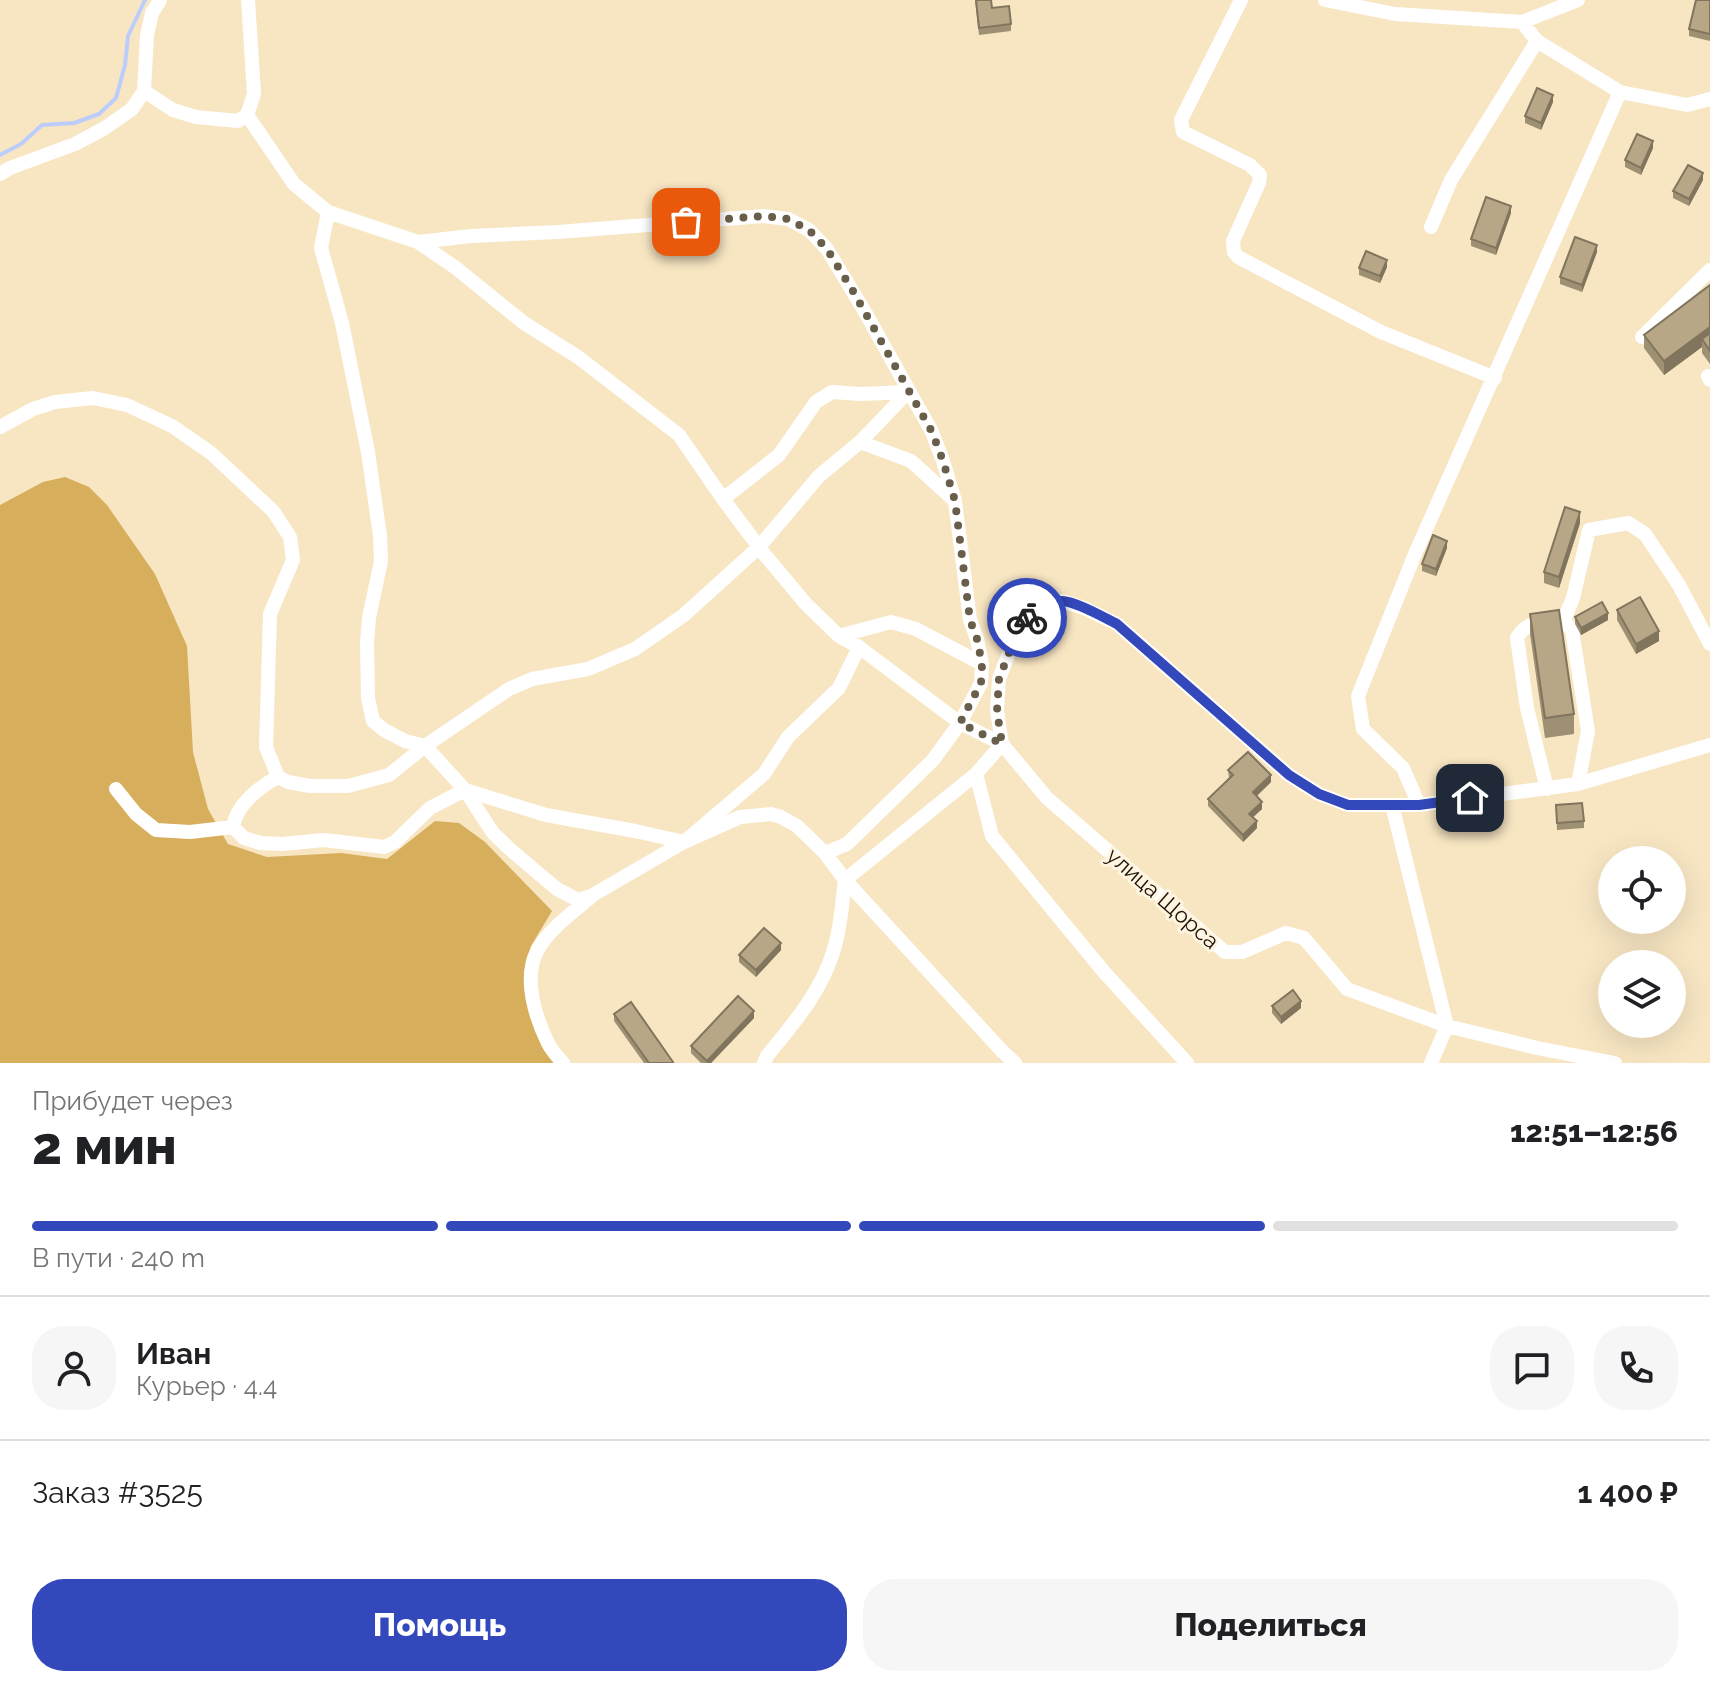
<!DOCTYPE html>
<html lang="ru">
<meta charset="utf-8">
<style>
:root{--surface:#fff;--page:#f6f6f6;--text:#202124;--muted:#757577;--line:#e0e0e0;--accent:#3348ba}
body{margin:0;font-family:Raleway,sans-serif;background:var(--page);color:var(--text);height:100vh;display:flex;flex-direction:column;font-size:30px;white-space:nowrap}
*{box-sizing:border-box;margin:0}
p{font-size:26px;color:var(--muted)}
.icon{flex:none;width:44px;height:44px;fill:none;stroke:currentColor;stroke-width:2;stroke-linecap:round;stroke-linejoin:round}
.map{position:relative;height:1063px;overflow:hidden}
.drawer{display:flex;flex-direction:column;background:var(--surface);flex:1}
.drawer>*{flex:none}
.tools{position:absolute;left:1598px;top:846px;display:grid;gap:16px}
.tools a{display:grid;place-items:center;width:88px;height:88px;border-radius:50%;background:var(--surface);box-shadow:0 8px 32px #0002;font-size:40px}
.pin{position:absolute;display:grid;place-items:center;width:68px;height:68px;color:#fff;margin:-34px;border-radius:16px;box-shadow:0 4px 12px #0006}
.courier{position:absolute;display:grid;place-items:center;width:80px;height:80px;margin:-40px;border:6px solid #3348ba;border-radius:50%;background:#fff;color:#222;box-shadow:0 2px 10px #0007}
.summary em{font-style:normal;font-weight:800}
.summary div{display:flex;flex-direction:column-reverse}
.summary{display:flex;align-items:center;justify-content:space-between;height:136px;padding:0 32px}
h1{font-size:52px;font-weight:800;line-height:60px}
.bar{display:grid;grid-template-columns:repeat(4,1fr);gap:12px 8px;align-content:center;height:96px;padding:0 32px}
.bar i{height:10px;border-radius:6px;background:var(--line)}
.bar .selected{background:var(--accent)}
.bar p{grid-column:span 4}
.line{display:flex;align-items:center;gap:20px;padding:0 32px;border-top:2px solid var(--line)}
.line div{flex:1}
.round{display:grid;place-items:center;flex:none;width:84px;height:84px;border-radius:32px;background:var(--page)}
.button{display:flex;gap:16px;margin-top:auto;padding:16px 32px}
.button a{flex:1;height:92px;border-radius:32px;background:var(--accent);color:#fff;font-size:32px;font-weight:800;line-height:92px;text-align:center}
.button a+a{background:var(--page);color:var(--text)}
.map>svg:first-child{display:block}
.forest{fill:#d7af5c}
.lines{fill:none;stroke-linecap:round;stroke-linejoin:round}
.stream{stroke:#bccdfb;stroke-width:4}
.minor{stroke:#fff;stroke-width:14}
.wall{fill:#9e9073}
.shaded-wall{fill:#81755e}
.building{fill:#b8a786;stroke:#81755e;stroke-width:2}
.done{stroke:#685e49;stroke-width:8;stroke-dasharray:0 14.4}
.route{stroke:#3348ba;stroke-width:10}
.labels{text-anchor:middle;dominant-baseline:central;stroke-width:6;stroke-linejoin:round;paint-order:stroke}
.street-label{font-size:22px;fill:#1b1408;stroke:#fff4df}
</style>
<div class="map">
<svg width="1710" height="1063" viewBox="0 0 1710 1063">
<rect width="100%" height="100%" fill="#f8e6c3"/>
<path class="forest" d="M65,477l24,10 18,18 48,69 32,72 6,106 15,57 20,35 39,13 74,-4 46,6 48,-38 24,2 26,19 67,69 -21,35 -7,29 30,88h-554v-558l43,-23z"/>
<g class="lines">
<path class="stream" d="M0,155l21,-11 21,-19 32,-2 25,-9 17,-16 9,-33 3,-29 17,-36"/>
<path class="minor" d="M1241,0l-60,120 2,12 67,33 10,10 -1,8 -26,58 1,11 4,5 143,75 114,46
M1325,0l70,14 127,8 56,-22
M1522,22l15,19 83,51 67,13 23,-6
M144,91l29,19 23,7 42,4 9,-6 7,-21 -6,-94
M247,115l47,69 34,28 90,30 38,26 68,55 54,34 101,78 44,64 42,56 41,49 33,32 20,11 101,76 42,21 45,54 178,154h17l44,-19 18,5 43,51 100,37 90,22 78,15
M0,174l10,-6 65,-24 30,-16 27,-19 12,-18 3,-56 5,-22 8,-13
M328,212l-7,36 21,75 26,129 12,84 1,25 -12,57 -2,25 1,55 5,23 11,9 21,11 20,5 40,44 28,43 19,18 45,38 21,11 13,-4 93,-54 56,-25 31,-3 10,3 16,9 28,27 20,27 156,170 14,13
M1431,227l20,-47 86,-139
M418,242l53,-6 87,-4 206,-16 24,3 21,11 18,19 38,63 67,120 11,29 12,40 15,119 7,19 5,25 -1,19 -21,40 -27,37 -86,84 -22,9
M1642,337l68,-67
M1708,376l2,4
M0,427l33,-18 22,-7 38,-4 34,7 45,21 39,27 62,58 17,26 3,23 -23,54 -4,133 12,30
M860,442l51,19 42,38
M723,499l56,-44 37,-53 16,-10 29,2 47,-2
M1564,620l9,-22 16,-68 39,-7 17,11 34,51 31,59
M839,636l52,-14 25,7 66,35
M859,647l-20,41 -51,49 -24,37 -80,68 -49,-11 -89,-16 -81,-25 -35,18 -35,34 -11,5 -60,-7 -42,4 -22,-1 -16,-5 -11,-11c3,-22 26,-40 45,-50l10,5 22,4h38l41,-11 36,-29 84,-57 23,-10 56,-10 47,-20 49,-34 75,-68 60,-71 41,-34 48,-50
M1002,744l-5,-33 2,-32 21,-55 10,-10 10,-6 22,-7 22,7 33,16 172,151 30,19 29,11h71l159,-21 132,-39
M976,774l16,62 112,136 83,91
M116,789l20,25 20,16 34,2 43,-5
M1547,789l-20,-81 -10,-70c8,-16 26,-17 43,-21l12,13 16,101 -10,53
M1392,805l55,221 -16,37
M1419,805l-16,-37 -40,-39 -5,-33 57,-142 205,-462
M845,880l131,-106 26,-30
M563,1063c-5,-6 -12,-13 -15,-20 -13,-26 -25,-65 -11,-92 12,-22 35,-38 54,-54
M764,1063l3,-7c27,-33 55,-65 67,-107 7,-22 8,-46 11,-69"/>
</g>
<path class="wall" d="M975,0l17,8 19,16v7l-32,4z
M1710,0v41l-21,-5v-7z
M1553,102l-12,28 -16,-7v-7z
M1653,148l-12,27 -16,-8v-7z
M1703,180l-14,26 -16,-8v-7z
M1511,213l-15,42 -25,-9v-7z
M1597,252l-15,40 -22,-8v-7z
M1387,267l-7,16 -21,-8v-7z
M1710,285v79l-8,-11v-6l-38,28 -20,-27v-13z
M1580,523l-21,65 -15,-5v-11z
M1447,548l-11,28 -14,-5v-7z
M1617,610l42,31 -23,13 -19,-34z
M1530,614l44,100v20l-29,4 -15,-104z
M1575,617l33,3 -27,15 -6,-11z
M1228,770l43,12 -14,14 5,13 -9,8 4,11 -14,14 -35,-36v-7l21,-21z
M1556,805l28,16v7l-27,2z
M781,950l-25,27 -17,-15v-7z
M1272,1006l29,2 -20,16 -9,-11z
M614,1014l59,49h-29l-30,-42z
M754,1018l-43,45h-10l-10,-10v-7z"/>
<path class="shaded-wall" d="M1553,95v7l-12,28v-7z
M1653,141v7l-12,27v-7z
M1703,173v7l-14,26v-7z
M1511,206v7l-15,42v-7z
M1597,245v7l-15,40v-7z
M1387,260v7l-7,16v-7z
M1710,327v14l-8,-2v8l-38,28v-14z
M1580,512v11l-21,65v-11z
M1447,541v7l-11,28v-7z
M1608,613v7l-27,15v-7z
M1659,631v10l-23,13v-10z
M1271,775v7l-18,17v-7z
M1262,802v7l-13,12v-7z
M1257,821v7l-14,14v-7z
M781,943v7l-25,27v-7z
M1301,1001v7l-20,16v-7z
M754,1011v7l-43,45h-4v-2z"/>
<path class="building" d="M976,0h15l1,8 17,-2 2,18 -32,4z
M1696,0h14v34l-21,-5z
M1537,88l16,7 -12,28 -16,-7z
M1637,134l16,7 -12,27 -16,-8z
M1688,165l15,8 -14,26 -16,-8z
M1486,197l25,9 -15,42 -25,-9z
M1575,237l22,8 -15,40 -22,-8z
M1366,251l21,9 -7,16 -21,-8z
M1710,285v42l-46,34 -20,-26z
M1710,333v18l-8,-12z
M1565,507l15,5 -21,65 -15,-5z
M1433,535l14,6 -11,28 -14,-5z
M1640,597l19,34 -23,13 -19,-34z
M1602,602l6,11 -27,15 -6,-11z
M1559,610l15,104 -29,4 -15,-104z
M1248,752l23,23 -18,17 9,10 -13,12 8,7 -14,14 -35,-36 25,-24 -5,-5z
M1582,803l2,18 -27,2 -1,-18z
M764,928l17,15 -25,27 -17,-15z
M1293,990l8,11 -20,16 -9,-11z
M738,996l16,15 -47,50 -16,-15z
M631,1002l42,60 -2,1h-22l-35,-49z"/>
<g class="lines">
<path class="done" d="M686,222l78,-6 24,3 21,11 18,19 26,42 79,141 11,29 12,40 15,119 7,19 5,25 -1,19 -21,40 42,21 -5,-33 2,-32 21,-55 7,-6"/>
<path class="route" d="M1027,618c8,-8 23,-17 35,-17 13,0 43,17 55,23l172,151 30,19 29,11h71l51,-7"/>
</g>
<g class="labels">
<g class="street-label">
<text transform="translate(1163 898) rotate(41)">улица Щорса</text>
</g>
</g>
</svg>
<div class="tools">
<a><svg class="icon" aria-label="locate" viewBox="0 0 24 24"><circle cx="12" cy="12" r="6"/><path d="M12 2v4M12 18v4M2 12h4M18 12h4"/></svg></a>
<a><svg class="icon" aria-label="layers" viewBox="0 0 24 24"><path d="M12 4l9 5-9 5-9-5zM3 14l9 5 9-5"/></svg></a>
</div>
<div class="pin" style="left:686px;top:222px;background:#ea580c"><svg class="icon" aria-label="bag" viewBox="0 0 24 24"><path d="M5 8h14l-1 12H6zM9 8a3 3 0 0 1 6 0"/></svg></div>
<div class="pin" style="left:1470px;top:798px;background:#1f2937"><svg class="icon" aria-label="home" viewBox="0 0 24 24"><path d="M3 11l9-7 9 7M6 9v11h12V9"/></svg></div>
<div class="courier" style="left:1027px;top:618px"><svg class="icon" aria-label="bike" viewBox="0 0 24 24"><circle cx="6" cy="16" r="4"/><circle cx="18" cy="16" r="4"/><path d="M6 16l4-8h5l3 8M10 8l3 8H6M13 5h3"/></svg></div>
</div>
<section class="drawer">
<div class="summary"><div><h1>2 мин</h1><p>Прибудет через</p></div><em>12:51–12:56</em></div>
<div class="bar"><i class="selected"></i><i class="selected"></i><i class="selected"></i><i></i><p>В пути · 240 m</p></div>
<div class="line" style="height:144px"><a class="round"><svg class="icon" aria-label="person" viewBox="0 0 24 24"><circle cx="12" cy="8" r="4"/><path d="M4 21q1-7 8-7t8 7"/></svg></a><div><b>Иван</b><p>Курьер · 4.4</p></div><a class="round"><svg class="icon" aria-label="chat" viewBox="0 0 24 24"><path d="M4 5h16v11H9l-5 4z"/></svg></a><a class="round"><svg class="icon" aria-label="phone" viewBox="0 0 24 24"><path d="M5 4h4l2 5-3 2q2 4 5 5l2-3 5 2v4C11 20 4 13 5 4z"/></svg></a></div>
<div class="line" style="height:104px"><div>Заказ #3525</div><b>1 400 ₽</b></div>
<div class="button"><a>Помощь</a><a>Поделиться</a></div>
</section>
